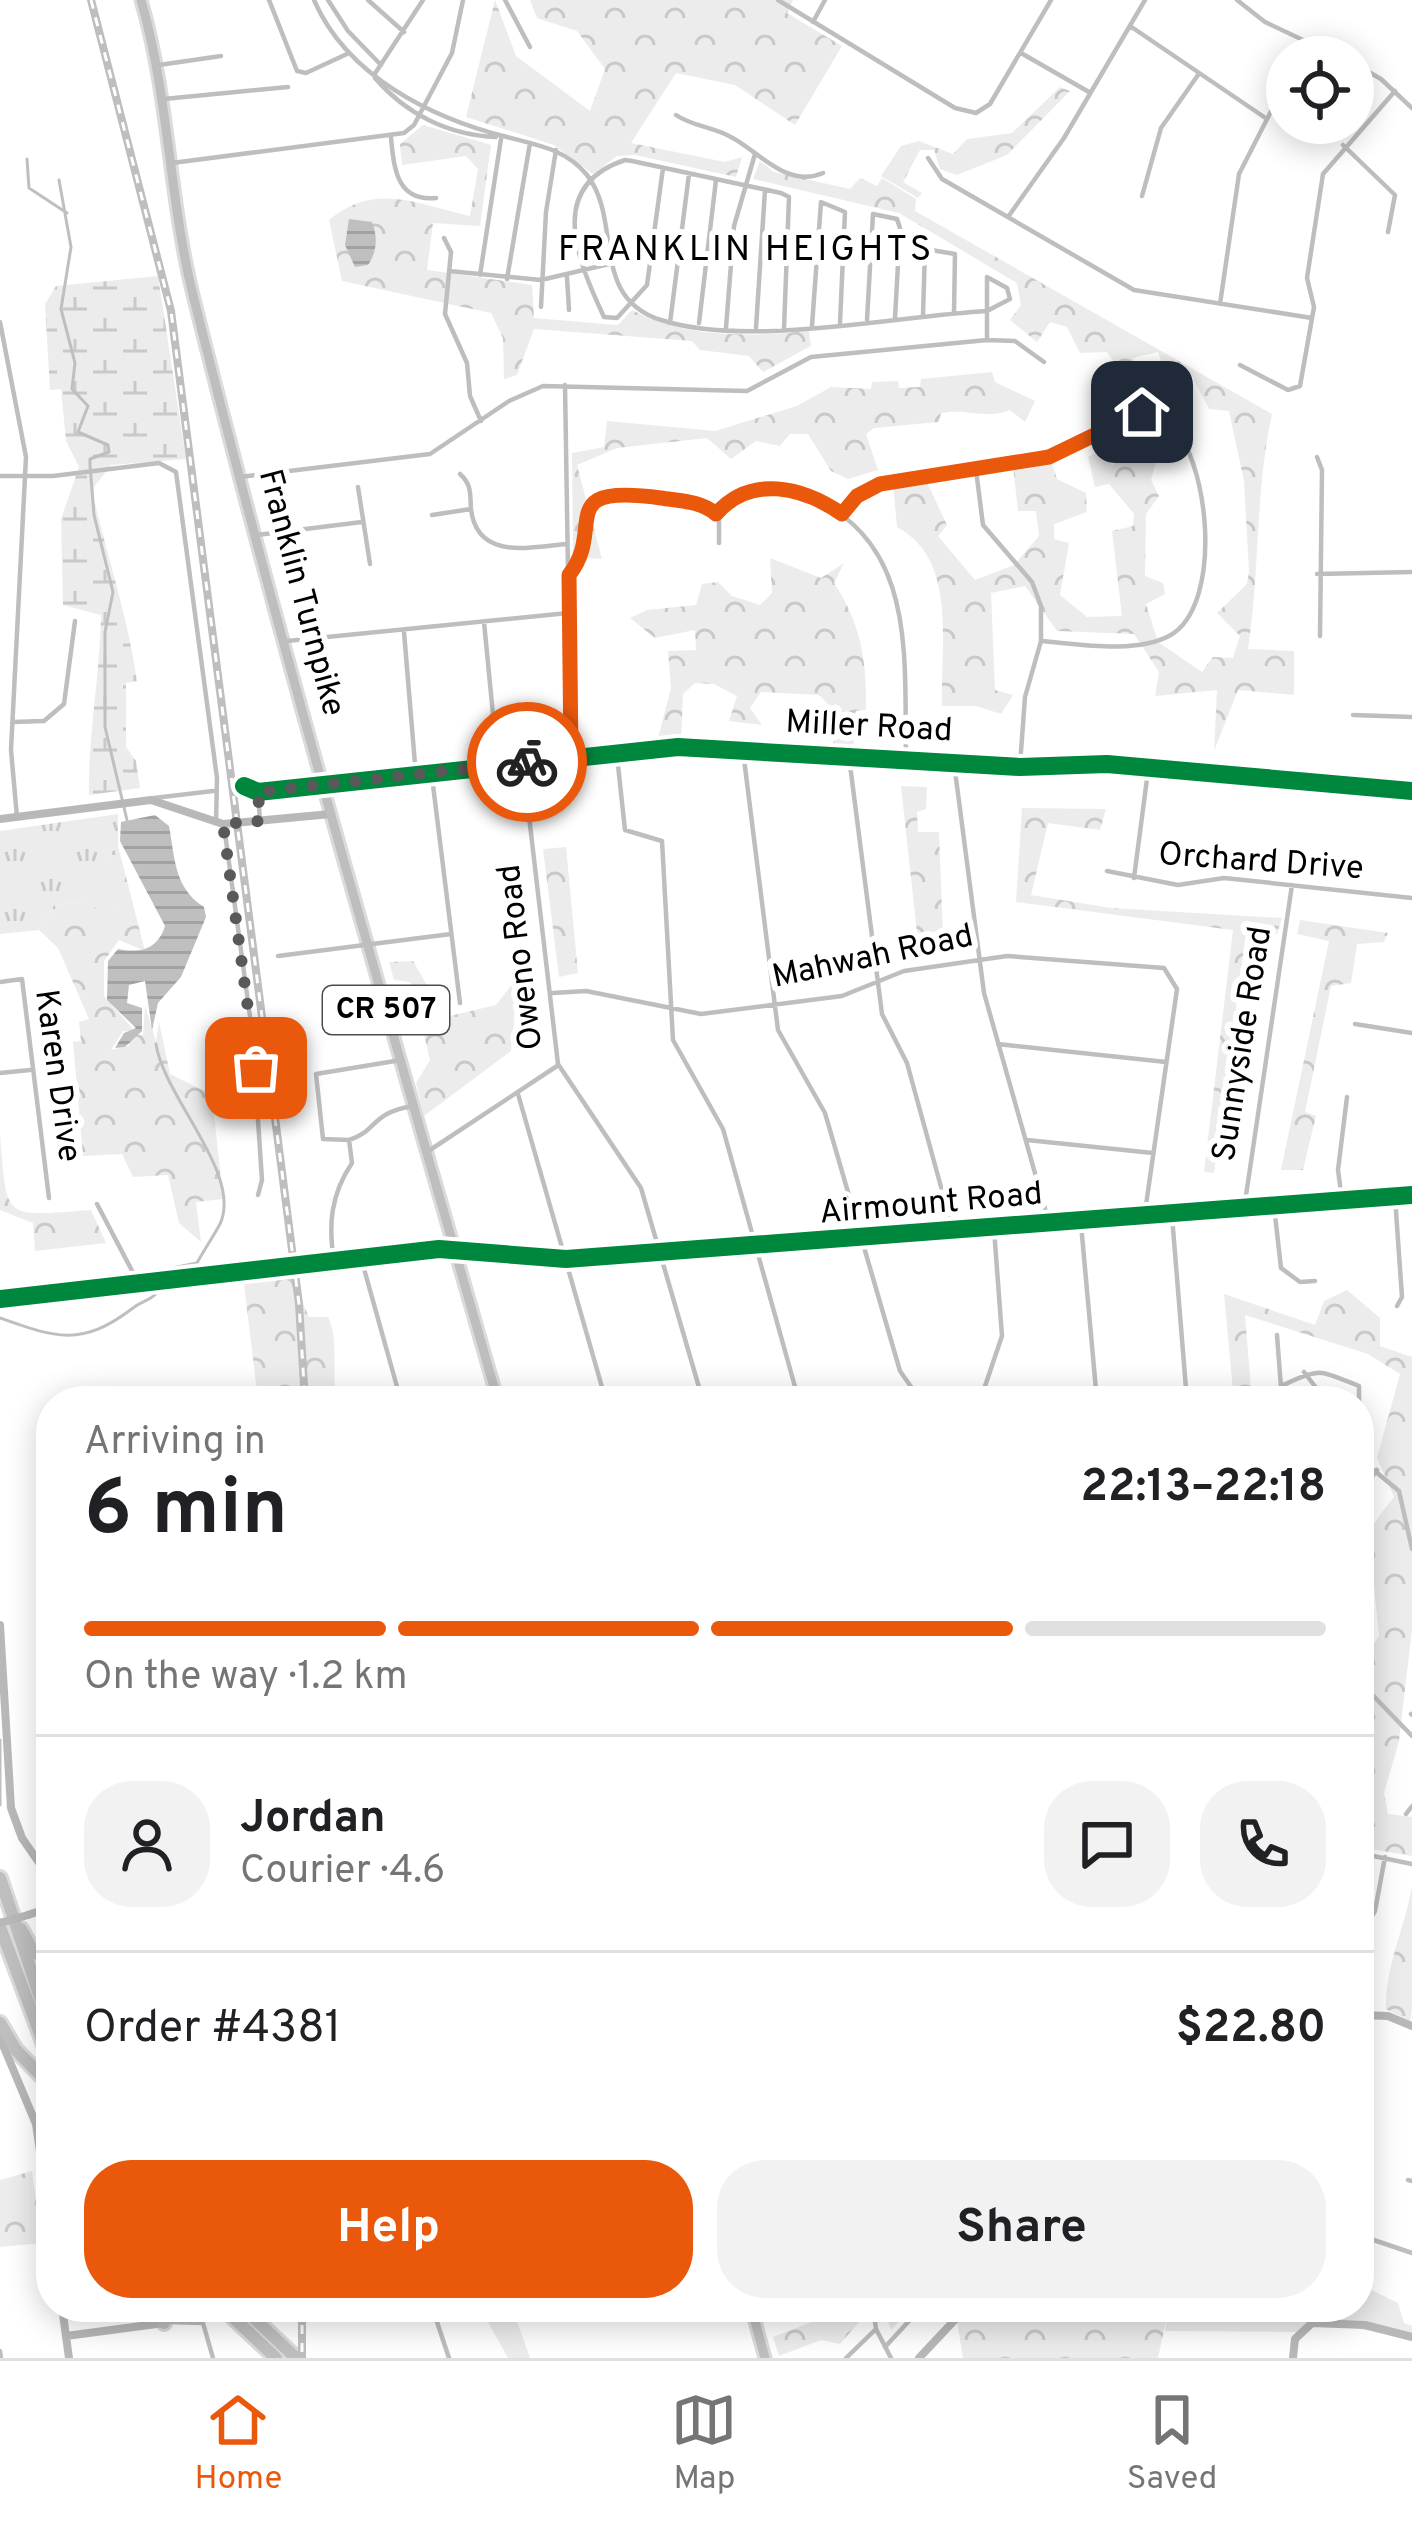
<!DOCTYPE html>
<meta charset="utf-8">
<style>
:root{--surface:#fff;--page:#f2f2f2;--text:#202124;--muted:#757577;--line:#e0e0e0;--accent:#ea580c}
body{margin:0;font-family:Overpass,sans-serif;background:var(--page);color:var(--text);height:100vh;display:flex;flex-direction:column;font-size:45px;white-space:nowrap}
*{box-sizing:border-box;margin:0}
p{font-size:39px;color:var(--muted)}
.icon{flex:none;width:66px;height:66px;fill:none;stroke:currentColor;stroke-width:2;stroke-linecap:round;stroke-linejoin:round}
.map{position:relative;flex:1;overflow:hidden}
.drawer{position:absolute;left:36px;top:1386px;width:1338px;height:936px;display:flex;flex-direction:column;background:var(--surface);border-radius:48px;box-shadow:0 6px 30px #0003}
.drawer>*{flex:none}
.fabs{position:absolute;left:1266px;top:36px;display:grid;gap:24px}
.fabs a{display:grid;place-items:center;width:108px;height:108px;border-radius:50%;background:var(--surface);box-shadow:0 6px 30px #0003;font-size:60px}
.pin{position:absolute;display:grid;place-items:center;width:102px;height:102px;color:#fff;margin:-51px;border-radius:24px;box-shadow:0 6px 18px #0006}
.courier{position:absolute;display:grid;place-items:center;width:120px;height:120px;margin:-60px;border:9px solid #ea580c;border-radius:50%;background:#fff;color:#222;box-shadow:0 3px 15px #0007}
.summary em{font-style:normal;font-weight:700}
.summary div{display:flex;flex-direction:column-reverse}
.summary{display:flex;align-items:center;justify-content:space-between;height:204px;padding:0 48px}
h1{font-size:78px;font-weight:700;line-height:90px}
.bar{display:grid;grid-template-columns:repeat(4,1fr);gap:18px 12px;align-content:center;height:144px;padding:0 48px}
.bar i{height:15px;border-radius:9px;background:var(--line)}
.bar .active{background:var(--accent)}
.bar p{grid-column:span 4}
.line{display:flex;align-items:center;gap:30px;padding:0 48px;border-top:3px solid var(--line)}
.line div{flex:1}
.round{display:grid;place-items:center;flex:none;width:126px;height:126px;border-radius:48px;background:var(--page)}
.primary-button{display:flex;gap:24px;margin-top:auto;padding:24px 48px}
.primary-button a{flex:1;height:138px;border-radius:48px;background:var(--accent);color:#fff;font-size:48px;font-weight:700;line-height:138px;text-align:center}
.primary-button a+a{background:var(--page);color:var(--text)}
.tabs{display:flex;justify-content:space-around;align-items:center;height:168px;border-top:3px solid var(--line);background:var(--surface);font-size:33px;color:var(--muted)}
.tabs a{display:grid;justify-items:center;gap:6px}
.tabs .active{color:var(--accent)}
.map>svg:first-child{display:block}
.green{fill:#ececec}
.forest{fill:url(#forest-crowns)}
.wetland{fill:url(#wetland-marsh)}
.park{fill:url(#park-tufts)}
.water{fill:url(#water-rules)}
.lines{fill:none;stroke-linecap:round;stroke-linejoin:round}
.stream{stroke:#bfbfbf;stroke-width:3}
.primary-casing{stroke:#dbdbdb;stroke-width:15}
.highway-casing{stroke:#dbdbdb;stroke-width:18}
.street{stroke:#bebebe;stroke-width:4.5}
.secondary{stroke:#b8b8b8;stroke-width:8}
.primary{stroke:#bebebe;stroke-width:9}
.highway{stroke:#bebebe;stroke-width:12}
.rail-casing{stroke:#bebebe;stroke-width:8}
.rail{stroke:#fff;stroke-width:3;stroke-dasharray:9;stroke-linecap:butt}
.secondary-bridge{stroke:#b8b8b8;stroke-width:8}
.cycleway-casing{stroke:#fff;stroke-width:26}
.cycleway{stroke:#00873e;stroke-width:18}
.done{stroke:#595959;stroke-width:12;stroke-dasharray:0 21.6}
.route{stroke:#ea580c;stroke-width:15}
.labels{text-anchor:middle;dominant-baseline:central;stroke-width:12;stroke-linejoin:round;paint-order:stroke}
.shield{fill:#fff;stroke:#4c4c4c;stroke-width:3}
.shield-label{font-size:30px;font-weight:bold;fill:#000}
.street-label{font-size:33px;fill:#000;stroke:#fff}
.neighbourhood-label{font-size:36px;letter-spacing:3px;fill:#000;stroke:#fff}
</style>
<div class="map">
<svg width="1412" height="2358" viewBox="0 0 1412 2358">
<defs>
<pattern id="forest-crowns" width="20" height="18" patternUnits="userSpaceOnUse" patternTransform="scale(3)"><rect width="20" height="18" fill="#ececec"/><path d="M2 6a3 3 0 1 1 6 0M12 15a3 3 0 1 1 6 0" fill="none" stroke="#c9c9c9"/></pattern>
<pattern id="wetland-marsh" width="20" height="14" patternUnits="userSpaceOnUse" patternTransform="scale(3)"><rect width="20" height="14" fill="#ececec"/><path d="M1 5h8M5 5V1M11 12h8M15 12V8" fill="none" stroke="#c9c9c9"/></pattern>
<pattern id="park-tufts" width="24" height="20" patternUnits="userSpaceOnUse" patternTransform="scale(3)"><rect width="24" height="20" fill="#ececec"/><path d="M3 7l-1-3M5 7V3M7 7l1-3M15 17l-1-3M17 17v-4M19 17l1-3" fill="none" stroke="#c9c9c9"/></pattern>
<pattern id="water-rules" width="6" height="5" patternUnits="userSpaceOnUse" patternTransform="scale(3)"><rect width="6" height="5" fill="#bfbfbf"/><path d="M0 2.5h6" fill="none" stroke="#a2a2a2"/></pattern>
</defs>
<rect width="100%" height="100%" fill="#fff"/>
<path class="green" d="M1359,2284l39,19 6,20 8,3v13l-89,-17 -27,10 -131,-1 4,-24h190z
M501,2307h11l18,51h-22l-24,-43z"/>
<path class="forest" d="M495,0l21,56 74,55 15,-42 -28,-38 -40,-13 -7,-18h263l-6,13 55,33 -47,79 -60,-40 -59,-12 -45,70 94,19 17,-5 -6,20 -101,-22 -18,1 -24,18 -39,-29 -88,-28z
M1060,87l10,4 -63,64 -50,20 -17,-6 -6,-19h-14l-17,32 19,11 -4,5 -37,-22 20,-30 18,-5 34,13 14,-15 45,-6z
M423,125l68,20 -11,81 -47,-3 -6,47 105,15 2,33 84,7 14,-15c53,28 116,27 177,21l2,15 -48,26 -14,-16 -49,-6 -8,-9 -158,-12 -17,46 -13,4 -1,-41 -12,-25 -149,-32 -13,-61c47,-39 89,-15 141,-4l8,-47 -12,-13 -64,9 -2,-21z
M760,161l14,11 76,17 10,-11 17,8 5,-8 34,21 -1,12 357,203c-17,78 -12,156 -24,235l46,2v44l-56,-5 -24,61 3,-61 -62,6 4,-24 -25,-38 -77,-3 -32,-45 -34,7 4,97 18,5 -12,19 -25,-8h-34c-2,-60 16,-147 -45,-179l-4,-43 32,-6 22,47 -9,11 37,44 39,-15 25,-29 -3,-25h-18l-5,-46 37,-8 7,22 29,14 1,19 -33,12v15l15,4 -9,52 27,22 35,-1 -10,-85 21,-5 1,-12 -25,-30 -14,3 -7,-30 9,-5 15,13 18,-12 26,9 -5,18 8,16 -13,18 -1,62 18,7 2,11 -19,10 12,38 44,30 11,-15 20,1 7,-22 -23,-23 30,-29 2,-13 -5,-90 -15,-70 -20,-2 -17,-33 -30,-12 -4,-12 -25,6 6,41 -32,-47 -27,1 -13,-26 -17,-5 -13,20 -27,-22 11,-15 -4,-22 -118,-70 -146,-34z
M992,372l3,10 40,19 -10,21 -15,-12c-26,10 -43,-2 -69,3l-2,9 -65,6 -8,6 12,36 -30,9 -17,-8 -23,-37h-18l-10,12 -24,-5 -25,18 -24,-21 -90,10 -40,17 25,94 -29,-2 -1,-104 32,-6 3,-26 108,10 82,-25 34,-19 40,2 1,-7 26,-1 1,7 21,-1 1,-8z
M770,558l51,20 23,-15 -10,20c27,41 33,78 32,127l-10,1 -3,40 -20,-2 2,-38 -16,-16 -58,-3 -11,16 12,17 -33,-4 8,-25 -23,-12 -19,-1 -12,11 -2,47 -24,1 14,-54 -3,-37 28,-1 -1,-20 -40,8 -25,-20 17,-8 49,-5 6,-21 16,-2 14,14 28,9 12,-12z
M901,786l26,1 -1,22 -9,3 1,20h21l4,104 -25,6z
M1022,808l84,1 -6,21 -52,-7 -17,72 80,13 171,10 -5,16 -31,-1 -32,240 -10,-1 29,-242 -217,-28z
M118,846l27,105 -26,-11 -15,21v35l31,35h-12l-12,19 18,-4 -1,-12 15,1 2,-29 11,35 3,-19 11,52 42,21 11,104 -27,3 5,40 -22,-19 -11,-48 -35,2 -11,-23 -39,2 -10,-114 8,-1 -2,-19 10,-3 -31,-71 -19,-18 15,-25 28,-3 36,6 -20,-20 6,-29z
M566,847l12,126 -19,4 -16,-128z
M1300,920l88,13 -4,9 -27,2 -6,39 -20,3 -26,126 11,4 -13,54h-22l48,-229 -32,-7z
M413,961l22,38 2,20 59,-14 17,-22 4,11 -6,57 -87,65 -8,-33 14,-23 -8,-34 -23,-5 -3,-11 20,-13 -6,-15 -16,-2 -5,-18z
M0,1133c7,90 3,83 91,77l15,33 -71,8 -2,-28 -33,-13z
M288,1271l21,46h19c12,25 2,57 10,84 -29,0 -51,-4 -80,-1l-15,-124z
M1347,1290l33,28v28l32,11v272l-13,112 -15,52 4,21 24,3v39l-53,-9v-181l20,-30 -5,-50 -15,-11c0,-35 14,-51 35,-78l-17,-39 23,-84 -32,-20 -123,-39 7,86h-18l-10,-107 91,31 9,-24z
M1412,1885v125l-2,11 -24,-12c-1,-44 19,-80 26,-124z
M32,2171l10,72 -42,4v-67z
M831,2307h81l-21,23 -8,-22h-12l-31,36 -19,-4 -42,16 -6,-19 49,-19z
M981,2307h188l-11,51h-195l-6,-37z"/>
<path class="wetland" d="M158,276l28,183 -75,6 -19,25c14,64 36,126 45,191l-11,2v64l10,14 4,27 -51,7c-1,-61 11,-119 12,-180l-38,-10 -2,-86 18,-52 -13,-26 -5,-52 -11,1 -5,-86 11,-18z"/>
<path class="park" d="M118,814v32l-14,13 4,16 -9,13 19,20 -1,10 -35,-16 -28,3 -15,25 -39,4v-103z"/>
<path class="water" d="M349,219l23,3c6,15 5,30 -4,43l-13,2 -10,-22z
M155,815l14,11c6,32 5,62 35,81l2,10 -25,60 -23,26 -6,27 -7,-49 -16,4 -2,18 15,5v23l-17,16 -10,1 9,-15 12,-5 -29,-28 1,-39 10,-12c21,4 39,2 47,-23l-45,-85 1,-19z"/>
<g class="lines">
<path class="stream" d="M27,159l2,29 38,25
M59,180l12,67 -10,62 14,54 -3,26 16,17 -10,26 30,13 1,7 -19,7v6l4,50 19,77 -8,40v95l22,93
M156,1044c8,54 87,130 64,180 -7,13 -16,26 -23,39l-30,6 -6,9
M0,1318c56,20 82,29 133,-10 12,-9 23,-8 27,-23
M0,1740v65"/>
<defs>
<path id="primary" d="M141,0c28,97 28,198 52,295 92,371 200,739 305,1106
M751,2307l14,51"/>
<path id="highway" d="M0,1878l51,152
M0,1927l51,136
M21,1929l12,22 18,12
M51,1994v19
M0,2023l16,27 35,36
M162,2307l2,16
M222,2307l54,51
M242,2307l54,51"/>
</defs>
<use href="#primary" class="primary-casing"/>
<use href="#highway" class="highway-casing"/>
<path class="street" d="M269,0l28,71 9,2 41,-19
M314,0c33,76 117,118 193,137 30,8 59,12 80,38 36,46 2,122 74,145 87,28 233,-4 326,-9l23,-12 -3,-11 -20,-11c0,21 0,42 0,63
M328,0l20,31 33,34
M368,0l36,32
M505,0l25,47
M778,0l177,108 21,5 14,-9 61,-104
M1237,0l28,22 74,35
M813,22l12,-22
M1130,26l137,93
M1021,53l68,39
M1297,57l7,-15
M1353,63l28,16 31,29
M159,65l62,-9
M374,75l49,-75
M375,78c31,36 73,57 121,59
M164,99l124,-12
M676,115c16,11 36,12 53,21 29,14 57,53 94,37
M391,138c3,31 6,64 45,60
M1343,145l52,50 -7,37
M928,158l14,21 192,111 178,28
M172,163l232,-30 10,-8 38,-72 11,-53
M663,168l-16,117 -30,33 -13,-1c-27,-58 -58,-131 21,-157l7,1 149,32 8,4 -5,132
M1142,196l19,-68 37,-53
M1008,217l56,-79 81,-138
M444,238l7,14 -6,62 22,49 3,33 11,25
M449,271l92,9 68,-16
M480,275l21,-136
M567,277l2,33
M507,279l23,-136
M1220,304l19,-130 48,-94
M541,307l5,-95 10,-62
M923,315l2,-66 30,5 -1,59
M867,320l6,-106 24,5 3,9 -5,90
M0,322l26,135 -15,293 6,67
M670,323l19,-149
M699,323l17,-143
M812,326l9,-124 24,10 -5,111
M726,328l8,-102 21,-72
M756,328l9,-138
M1240,365l48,25 12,-4 14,-79 -7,-29 16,-104 72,-83
M565,385l6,372
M1153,413l4,-18
M1317,457l5,13 -2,166
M976,470l7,55 49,57 9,24v35l-16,56 -5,68
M460,474c12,11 10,20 11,35 6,52 60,38 96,35
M0,476h53l106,-13 17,9 41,306 -1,45
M240,477l190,-23 79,-53 34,-15 204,5 64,-34 176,-17 28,1 29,21
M358,487l12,77
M842,514l15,-17 23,-13 169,-27 85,-43 32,4c44,36 59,188 3,218 -34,18 -90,8 -128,5
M432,515l39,-6
M716,515c22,-26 52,-33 84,-22 118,43 104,161 106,264
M257,535l105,-13
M570,574l20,-64 21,-16 96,13 12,13v23
M1317,574l95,-2
M484,622l14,144
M404,632l12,144
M287,641l281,-28
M1353,715l59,2
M13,722l31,-1 20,-17 11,-83
M743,751l35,279 47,83 75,258 21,30
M617,756l8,74 37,11 11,199 50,89 76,272
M849,757l33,257 25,49 45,164
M954,763l30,230 64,226
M523,765l35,299 83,124 62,213
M432,777l28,226
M244,786l14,6 63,-7
M258,792l2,29
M154,798l59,-7
M224,826l28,205 10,149 -4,15
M1107,871l71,14 46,-7 188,20
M1134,878l14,-107
M278,956l173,-22
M0,982l22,-3 27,219
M553,993l33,-2 115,23 141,-18 62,-25 103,-15 157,12 13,21 -32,223
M1355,1024l57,9
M998,1044l168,18
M0,1073l30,-3
M518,1094l88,307
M349,1140l-26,-1 -7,-65 85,-14
M1027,1140l126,13
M427,1152l130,-86
M1395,1197l7,100 -5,9
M1342,1200l-4,-30 9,-73
M97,1204l42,80
M1274,1206l7,62 19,14 15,-1
M1244,1209l48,-324
M1172,1216l15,185
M1081,1224l16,177
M361,1258l40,143
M334,1261c-6,-37 -3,-67 18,-98l-3,-23c29,-9 21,-27 64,-34
M303,1265l150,-16
M0,1299l290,-33
M1277,1335l5,66
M1304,1372l13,17 35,12
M1281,1386c40,-18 35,-17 78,0v23
M980,1401l22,-65 -8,-107
M1359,1458l40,33 13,58
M1359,1494l18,-24
M1359,1681l53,55
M1411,1714l1,1
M1406,1814l6,-8
M1359,1853l53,11
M1359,1939l16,-28 10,-54
M1359,2060l5,-4
M1408,2180l4,1
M1359,2235l53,18
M432,2307l17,51
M873,2307l3,22 15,29
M169,2322l34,1 10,35
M885,2347l37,-40
M0,2351l1,7
M846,2358l30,-29"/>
<path class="secondary" d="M323,785l355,-38 342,20 87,-3 305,27
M0,819l151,-19 72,24 108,-10
M454,1249l112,10 846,-64
M0,1625l11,183 11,30 29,42
M40,1906l6,-32
M28,1915l23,-8
M1359,2015l29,1 24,10
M0,2038l36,86 15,103
M62,2307l7,51
M66,2336l98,-13
M919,2358l48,-51
M1293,2358l2,-19 17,-16 53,2 47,12"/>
<use href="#primary" class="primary"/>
<use href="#highway" class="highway"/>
<defs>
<path id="rail" d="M91,0l80,311 128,993 6,97
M302,2307v51"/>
</defs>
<use href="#rail" class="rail-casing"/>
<use href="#rail" class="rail"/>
<path class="secondary-bridge" d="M0,1923l28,-8"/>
<defs>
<path id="cycleway" d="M244,786l14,6 420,-45 342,20 87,-3 305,27
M0,1299l439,-50 127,10 846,-64"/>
</defs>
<use href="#cycleway" class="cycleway-casing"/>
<use href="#cycleway" class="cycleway"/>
</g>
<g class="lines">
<path class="done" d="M256,1068l-33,-244 37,-3 -2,-29 269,-30"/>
<path class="route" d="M527,762l44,-5 -2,-182c38,-48 -18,-92 92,-77 19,3 40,3 55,16 35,-40 87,-27 126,0l15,-18 23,-12 169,-27 93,-45"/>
</g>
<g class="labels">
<rect class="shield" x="323" y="986" width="126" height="48" rx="9"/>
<g class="shield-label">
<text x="386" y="1010">CR 507</text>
</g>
<g class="street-label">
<text transform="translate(300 593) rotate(75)">Franklin Turnpike</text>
<text transform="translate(869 728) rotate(3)">Miller Road</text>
<text transform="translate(1261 863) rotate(4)">Orchard Drive</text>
<text transform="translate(522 957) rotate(-97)">Oweno Road</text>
<text transform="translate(873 958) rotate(-12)">Mahwah Road</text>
<text transform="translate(1244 1044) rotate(-81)">Sunnyside Road</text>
<text transform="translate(56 1076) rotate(82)">Karen Drive</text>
<text transform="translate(931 1205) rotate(-5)">Airmount Road</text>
</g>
<g class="neighbourhood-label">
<text x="746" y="251">FRANKLIN HEIGHTS</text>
</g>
</g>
</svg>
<div class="fabs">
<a><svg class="icon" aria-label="locate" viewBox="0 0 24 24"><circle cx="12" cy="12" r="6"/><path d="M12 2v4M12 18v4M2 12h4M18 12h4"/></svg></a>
</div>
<div class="pin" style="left:256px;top:1068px;background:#ea580c"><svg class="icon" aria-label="bag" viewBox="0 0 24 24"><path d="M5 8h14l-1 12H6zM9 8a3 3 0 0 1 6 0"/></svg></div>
<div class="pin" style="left:1142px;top:412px;background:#1f2937"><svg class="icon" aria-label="home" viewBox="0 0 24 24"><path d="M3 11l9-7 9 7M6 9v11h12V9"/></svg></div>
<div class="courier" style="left:527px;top:762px"><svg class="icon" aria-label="bike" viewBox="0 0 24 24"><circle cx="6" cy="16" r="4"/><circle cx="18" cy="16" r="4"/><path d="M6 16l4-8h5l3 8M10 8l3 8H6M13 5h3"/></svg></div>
<section class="drawer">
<div class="summary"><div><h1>6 min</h1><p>Arriving in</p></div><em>22:13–22:18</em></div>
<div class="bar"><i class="active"></i><i class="active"></i><i class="active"></i><i></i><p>On the way · 1.2 km</p></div>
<div class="line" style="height:216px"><a class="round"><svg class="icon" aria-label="person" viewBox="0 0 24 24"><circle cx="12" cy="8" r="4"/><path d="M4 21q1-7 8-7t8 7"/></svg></a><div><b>Jordan</b><p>Courier · 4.6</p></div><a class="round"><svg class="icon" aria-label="chat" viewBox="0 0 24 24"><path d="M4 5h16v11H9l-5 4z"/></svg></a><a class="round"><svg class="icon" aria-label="phone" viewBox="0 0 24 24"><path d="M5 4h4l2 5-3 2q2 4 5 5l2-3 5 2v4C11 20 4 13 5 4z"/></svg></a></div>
<div class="line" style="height:156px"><div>Order #4381</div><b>$22.80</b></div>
<div class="primary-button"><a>Help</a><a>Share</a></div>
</section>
</div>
<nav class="tabs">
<a class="active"><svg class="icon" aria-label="home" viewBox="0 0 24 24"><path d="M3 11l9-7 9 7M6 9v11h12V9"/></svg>Home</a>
<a><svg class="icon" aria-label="map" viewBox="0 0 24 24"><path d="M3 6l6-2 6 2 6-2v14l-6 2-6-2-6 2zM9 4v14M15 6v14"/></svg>Map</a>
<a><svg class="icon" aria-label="saved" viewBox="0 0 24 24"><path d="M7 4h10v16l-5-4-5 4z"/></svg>Saved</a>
</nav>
